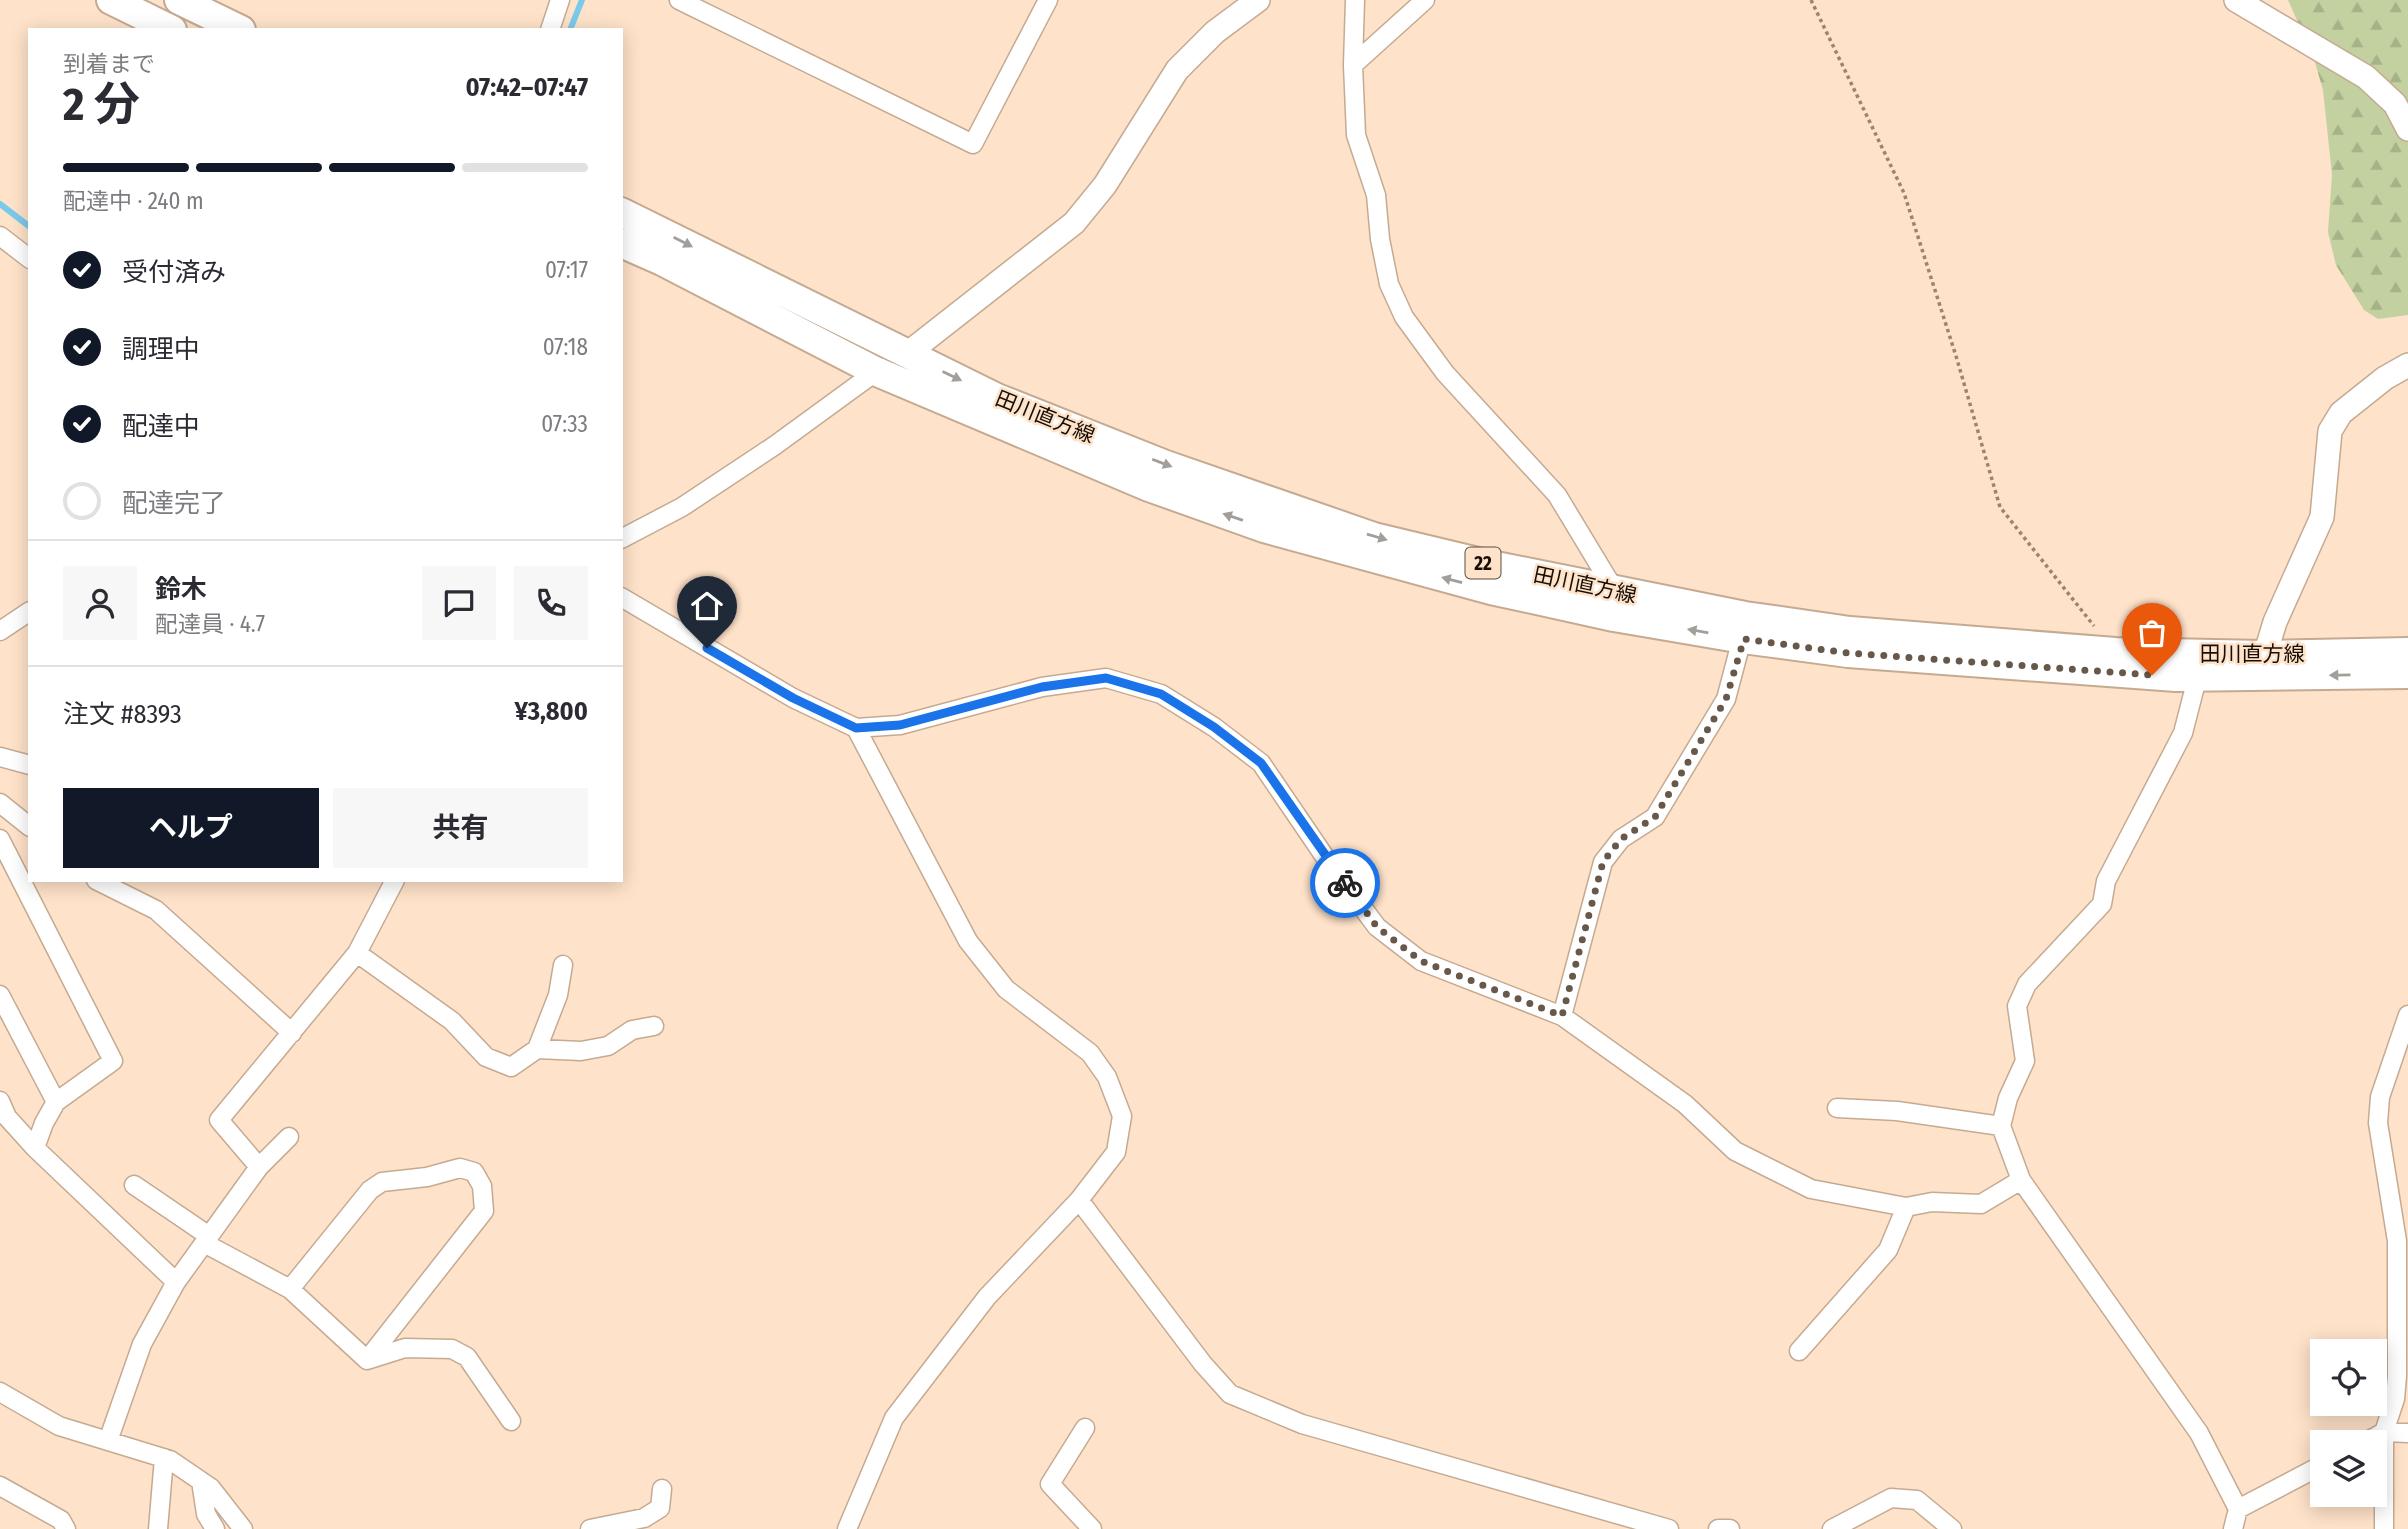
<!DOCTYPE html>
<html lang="ja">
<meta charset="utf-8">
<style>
:root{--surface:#fff;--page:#f7f7f7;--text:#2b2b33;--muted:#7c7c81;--line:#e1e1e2;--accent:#111827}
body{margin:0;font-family:"Fira Sans Condensed","Noto Sans JP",sans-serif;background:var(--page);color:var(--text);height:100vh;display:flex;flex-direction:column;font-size:26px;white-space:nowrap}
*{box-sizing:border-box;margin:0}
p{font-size:23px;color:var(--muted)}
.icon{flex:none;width:38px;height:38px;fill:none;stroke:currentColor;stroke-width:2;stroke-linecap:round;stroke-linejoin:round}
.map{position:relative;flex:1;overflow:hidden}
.sheet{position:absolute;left:28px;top:28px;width:595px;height:854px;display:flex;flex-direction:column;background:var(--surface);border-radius:0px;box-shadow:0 4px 18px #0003}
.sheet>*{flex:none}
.controls{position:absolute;left:2310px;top:1339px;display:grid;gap:14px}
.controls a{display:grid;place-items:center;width:77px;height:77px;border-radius:0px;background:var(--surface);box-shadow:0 4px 18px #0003;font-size:35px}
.pin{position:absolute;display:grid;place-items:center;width:60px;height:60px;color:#fff;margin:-72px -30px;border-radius:50% 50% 50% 0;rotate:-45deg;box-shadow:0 0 7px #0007}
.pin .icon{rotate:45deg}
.courier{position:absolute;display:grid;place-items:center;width:70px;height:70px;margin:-35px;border:5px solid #1a73e8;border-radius:50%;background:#fff;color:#222;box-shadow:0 2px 9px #0007}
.headline em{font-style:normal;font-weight:700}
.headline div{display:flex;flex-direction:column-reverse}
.headline{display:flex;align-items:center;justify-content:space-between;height:119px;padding:0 35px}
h1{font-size:46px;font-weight:700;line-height:52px}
.bar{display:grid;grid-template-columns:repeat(4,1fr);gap:10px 7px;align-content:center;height:84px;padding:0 35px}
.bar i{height:9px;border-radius:5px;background:var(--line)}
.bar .current{background:var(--accent)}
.bar p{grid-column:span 4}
.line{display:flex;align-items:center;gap:18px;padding:0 35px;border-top:2px solid var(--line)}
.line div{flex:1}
.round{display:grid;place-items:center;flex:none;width:74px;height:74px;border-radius:0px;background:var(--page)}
ol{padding:0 35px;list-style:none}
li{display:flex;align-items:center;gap:21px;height:77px}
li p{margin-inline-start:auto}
li .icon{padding:7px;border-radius:50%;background:var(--accent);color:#fff;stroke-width:4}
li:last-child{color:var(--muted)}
li i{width:38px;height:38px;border:4px solid var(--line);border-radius:50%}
.cta{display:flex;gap:14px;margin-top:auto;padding:14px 35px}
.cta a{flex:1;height:80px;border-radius:0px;background:var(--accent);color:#fff;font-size:28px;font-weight:700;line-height:80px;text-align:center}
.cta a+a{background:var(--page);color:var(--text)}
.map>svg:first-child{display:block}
.forest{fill:url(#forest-firs)}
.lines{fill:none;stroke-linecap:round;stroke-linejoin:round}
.stream{stroke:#7acaec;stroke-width:6}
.minor-casing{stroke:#c5aa92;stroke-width:21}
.tertiary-casing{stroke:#c5aa92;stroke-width:26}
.primary-casing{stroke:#c5aa92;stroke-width:32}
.path{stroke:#998573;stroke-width:3.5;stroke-dasharray:3.5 3.5;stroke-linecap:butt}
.minor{stroke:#fff;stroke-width:18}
.tertiary{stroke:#fff;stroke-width:23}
.primary{stroke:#fff;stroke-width:28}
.oneway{fill:#a29f9b}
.done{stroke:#68584a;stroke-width:7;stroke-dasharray:0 12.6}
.route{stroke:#1a73e8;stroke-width:9}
.labels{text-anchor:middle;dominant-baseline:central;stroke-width:5;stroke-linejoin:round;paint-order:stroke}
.shield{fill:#fee2c9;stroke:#5c4e40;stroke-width:2}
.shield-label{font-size:19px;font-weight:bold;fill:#170e06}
.street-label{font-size:21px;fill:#170e06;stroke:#fee2c9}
</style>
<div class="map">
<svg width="2408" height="1529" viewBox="0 0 2408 1529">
<defs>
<pattern id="forest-firs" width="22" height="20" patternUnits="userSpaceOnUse" patternTransform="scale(1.75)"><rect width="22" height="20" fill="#c2d19f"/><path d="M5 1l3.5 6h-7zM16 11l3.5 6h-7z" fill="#a6b287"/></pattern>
</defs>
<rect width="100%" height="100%" fill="#fee2c9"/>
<path class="forest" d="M2288,0h120v315l-30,4 -14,-9 -28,-45 -8,-33 4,-57 -9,-85 -9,-31z"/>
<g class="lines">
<path class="stream" d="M570,30l12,-30
M0,204l30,23"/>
<defs>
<path id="minor" d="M679,0l294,144 75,-144
M1355,0l-2,65 3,70 20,60 4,44 9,45 15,33 41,56 112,122 58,96
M550,30l10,-30
M1353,65l72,-65
M0,236l30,23
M621,539l61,-32 92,-61 107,-78
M621,597l172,101 63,30 44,-3 142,-38 64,-9 55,16 53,33 47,36 66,97 50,67 44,34 141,55 123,88 50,47 76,38 95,18 26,-5 49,2 40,-24
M0,631l30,-20
M2200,667l-17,66 -77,148 -4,23 -75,80 -10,22 8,55 -17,37 -7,28 20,54 178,253 39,76 -5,20
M0,757l30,8
M0,803l30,24
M0,839l113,222 -57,41 -12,21 -9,25 141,134
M96,880l60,30 136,123
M357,953l95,68 34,36 25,10 26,-18 21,-54 5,-30
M0,995l56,107
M1562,1016l41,-154 18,-23 34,-22 71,-118 18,-68
M537,1049l44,2 27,-5 24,-16 22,-4
M0,1101l7,16 28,31
M1837,1108l60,3 104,15
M259,1167l30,-30
M134,1185l75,51
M1079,1200l124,164 27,30 72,30 367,105
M204,1243l86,46 77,71 117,-149 -2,-25 -8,-14 -14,-4 -33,9 -45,5 -12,8 -80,99
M1799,1351l89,-101 18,-43
M367,1360l38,-12 47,1 15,8 44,64
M0,1392l59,34 111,34 41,28 32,41
M1085,1428l-35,56 42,45
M108,1441l34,-97 34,-62 83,-115 -40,-47 138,-167 38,-73
M2366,1442l18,-10 24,1
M201,1481l5,33 9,15
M0,1486l61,34 5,9
M2238,1509l84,-44
M158,1529l6,-71
M590,1529l54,-11 16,-10 2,-19
M847,1529l47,-111 93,-121 92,-97 37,-48 6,-36 -15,-39 -17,-24 -84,-64 -38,-48 -112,-213
M1718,1529h12
M1832,1529l59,-31 26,2 35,29
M2384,1529v-97l11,-33 2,-23v-135l-19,-118 2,-26 28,-82"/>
<path id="tertiary" d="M2236,0l130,77 29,27 13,25
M907,354l167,-131 31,-38 72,-115 38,-38 43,-32
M2265,655l10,-33 47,-105 8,-86 11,-18 44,-35 23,-13"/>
<path id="primary" d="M111,0l61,30
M179,0l62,30
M621,212l376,186 169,67 208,72 117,28 254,51 105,15 265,21 150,3 143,-3
M621,243l41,18 213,110 274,116 115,41 227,62 123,27 129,22 105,14 328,24 232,-3"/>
</defs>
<use href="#minor" class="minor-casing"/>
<use href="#tertiary" class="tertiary-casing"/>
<use href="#primary" class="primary-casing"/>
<path class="path" d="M1811,0l93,193 52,163 44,151 94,119"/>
<use href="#minor" class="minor"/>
<use href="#tertiary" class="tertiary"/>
<use href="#primary" class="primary"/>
</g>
<defs><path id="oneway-solid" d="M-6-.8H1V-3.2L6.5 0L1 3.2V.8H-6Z" transform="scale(1.75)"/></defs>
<g class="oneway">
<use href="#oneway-solid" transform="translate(683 242) rotate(27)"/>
<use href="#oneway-solid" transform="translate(952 376) rotate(26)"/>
<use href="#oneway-solid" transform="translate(1162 463) rotate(21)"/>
<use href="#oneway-solid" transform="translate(1233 517) rotate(-161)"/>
<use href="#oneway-solid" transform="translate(1377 537) rotate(16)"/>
<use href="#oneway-solid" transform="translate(1452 580) rotate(-165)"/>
<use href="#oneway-solid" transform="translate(1698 631) rotate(-170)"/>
<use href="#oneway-solid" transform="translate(2340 675) rotate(179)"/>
</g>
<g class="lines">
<path class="done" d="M1345,883l32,44 44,34 141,55 41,-154 18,-23 34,-22 71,-118 18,-60 104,14 304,22"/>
<path class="route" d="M707,648l86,50 63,30 44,-3 142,-38 64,-9 55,16 53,33 47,36 84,120"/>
</g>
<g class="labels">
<rect class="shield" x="1465.5" y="547.5" width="35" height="31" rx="5"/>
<g class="shield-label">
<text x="1483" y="563">22</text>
</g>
<g class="street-label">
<text transform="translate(1045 417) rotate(22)">田川直方線</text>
<text transform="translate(1585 585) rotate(12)">田川直方線</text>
<text x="2252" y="654">田川直方線</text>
</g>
</g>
</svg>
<div class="controls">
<a><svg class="icon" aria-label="locate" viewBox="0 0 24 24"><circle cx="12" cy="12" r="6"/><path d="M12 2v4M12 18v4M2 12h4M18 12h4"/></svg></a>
<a><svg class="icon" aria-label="layers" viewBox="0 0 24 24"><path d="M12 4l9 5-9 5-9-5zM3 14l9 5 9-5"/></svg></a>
</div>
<div class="pin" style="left:2152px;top:675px;background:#ea580c"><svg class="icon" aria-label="bag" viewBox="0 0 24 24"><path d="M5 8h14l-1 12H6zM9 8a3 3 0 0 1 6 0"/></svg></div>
<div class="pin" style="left:707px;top:648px;background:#1f2937"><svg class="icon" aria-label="home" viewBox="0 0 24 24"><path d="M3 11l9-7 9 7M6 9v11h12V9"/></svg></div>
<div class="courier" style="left:1345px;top:883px"><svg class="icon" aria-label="bike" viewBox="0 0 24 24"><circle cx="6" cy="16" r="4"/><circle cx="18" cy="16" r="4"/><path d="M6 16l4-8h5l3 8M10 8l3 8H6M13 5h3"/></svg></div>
<section class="sheet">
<div class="headline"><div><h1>2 分</h1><p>到着まで</p></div><em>07:42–07:47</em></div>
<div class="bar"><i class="current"></i><i class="current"></i><i class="current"></i><i></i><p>配達中 · 240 m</p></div>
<ol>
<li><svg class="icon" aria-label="check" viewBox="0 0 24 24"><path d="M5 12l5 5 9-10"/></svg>受付済み<p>07:17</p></li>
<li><svg class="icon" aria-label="check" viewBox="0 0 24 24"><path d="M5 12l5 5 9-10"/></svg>調理中<p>07:18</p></li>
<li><svg class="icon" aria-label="check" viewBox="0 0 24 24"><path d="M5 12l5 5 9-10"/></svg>配達中<p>07:33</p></li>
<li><i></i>配達完了</li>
</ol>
<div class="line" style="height:126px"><a class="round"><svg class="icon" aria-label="person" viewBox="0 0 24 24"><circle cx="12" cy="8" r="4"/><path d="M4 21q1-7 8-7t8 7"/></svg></a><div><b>鈴木</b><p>配達員 · 4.7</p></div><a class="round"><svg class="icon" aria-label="chat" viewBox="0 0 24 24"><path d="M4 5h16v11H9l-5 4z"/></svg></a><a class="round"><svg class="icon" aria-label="phone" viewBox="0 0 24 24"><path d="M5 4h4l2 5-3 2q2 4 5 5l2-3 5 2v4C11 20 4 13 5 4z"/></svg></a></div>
<div class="line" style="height:91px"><div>注文 #8393</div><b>¥3,800</b></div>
<div class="cta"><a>ヘルプ</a><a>共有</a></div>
</section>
</div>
